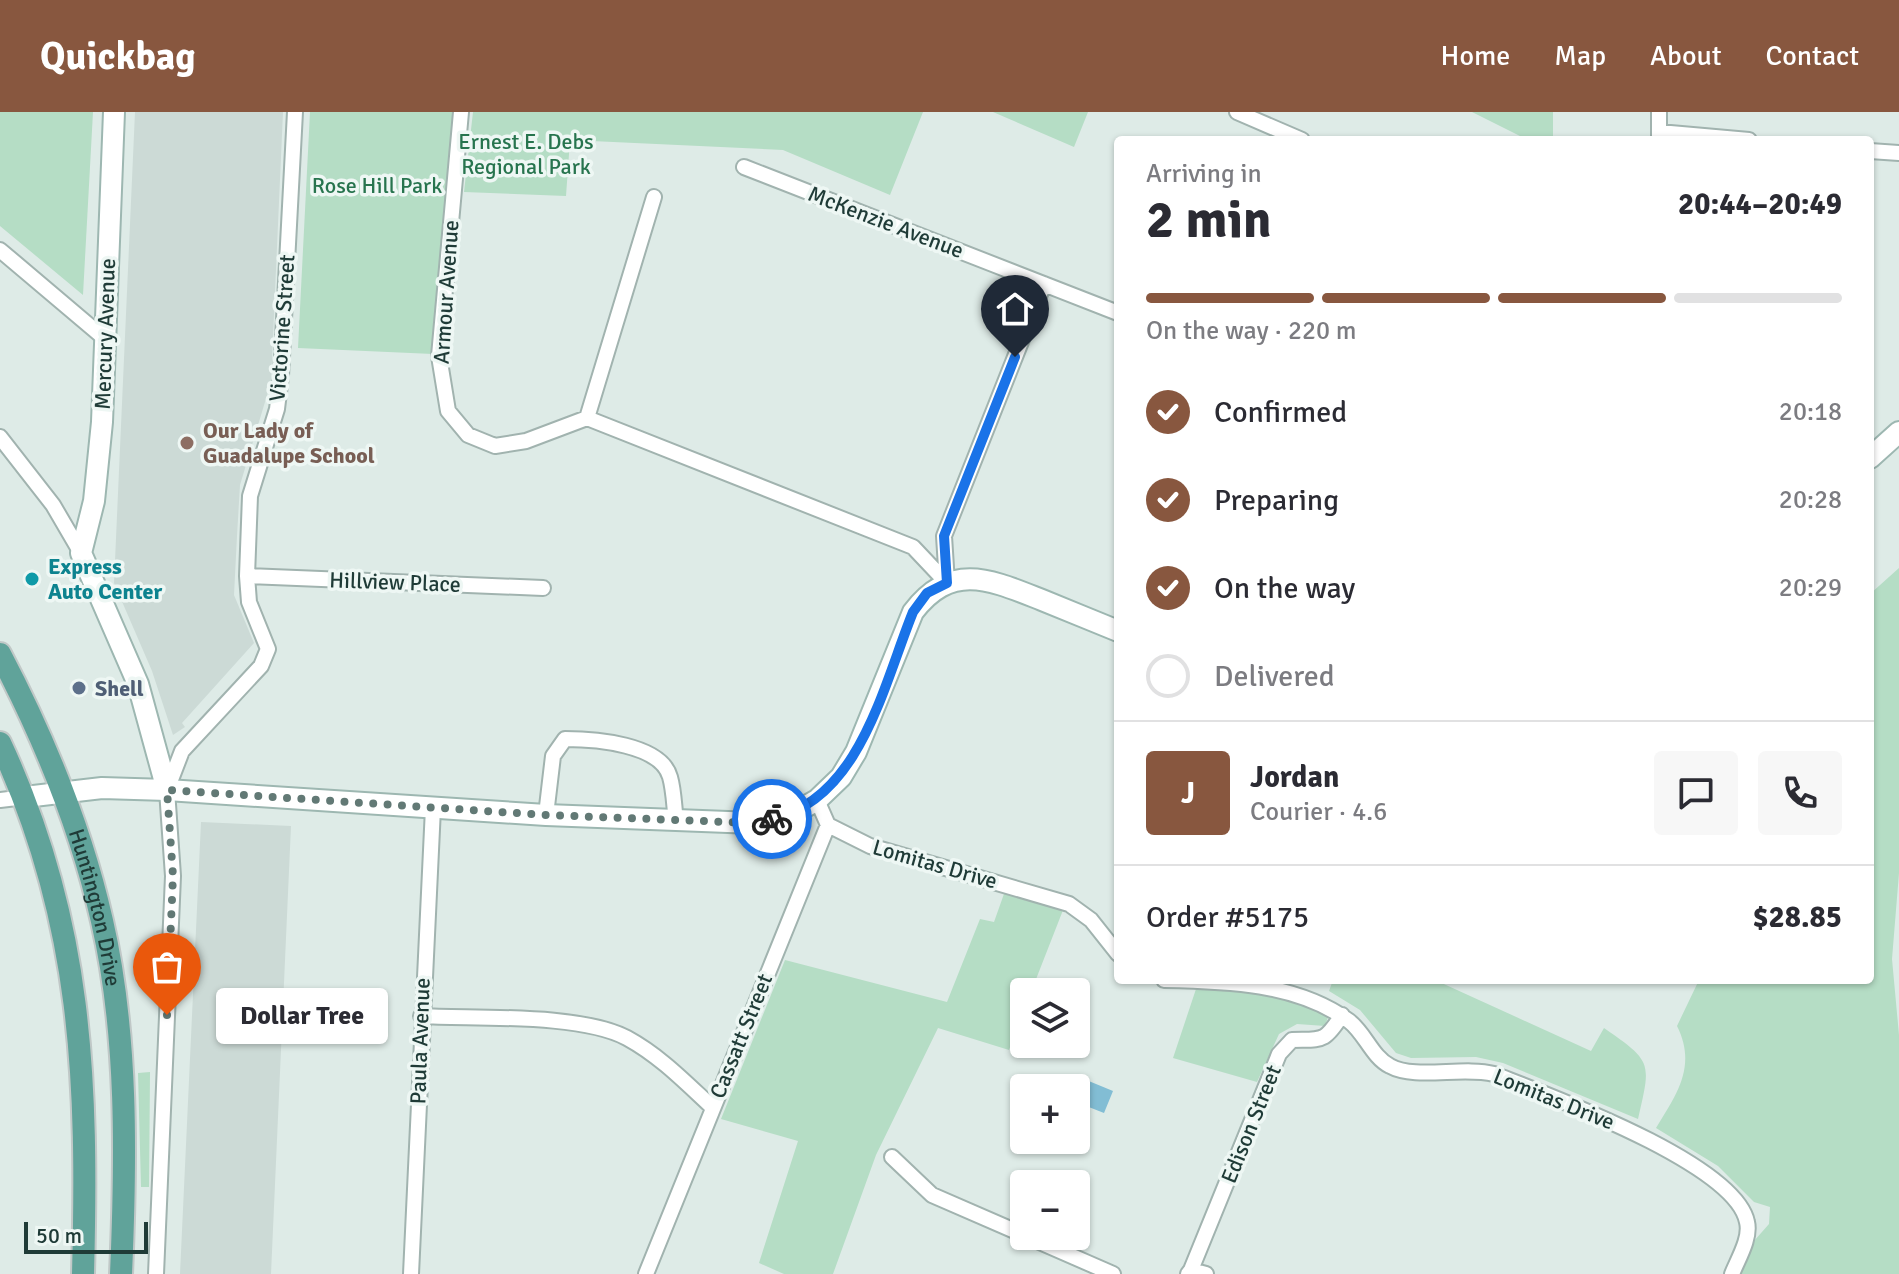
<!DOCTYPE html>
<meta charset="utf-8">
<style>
:root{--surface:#fff;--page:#f7f7f7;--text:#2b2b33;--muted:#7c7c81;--line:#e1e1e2;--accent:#88573f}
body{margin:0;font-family:Signika,sans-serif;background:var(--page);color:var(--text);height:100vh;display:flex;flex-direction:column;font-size:30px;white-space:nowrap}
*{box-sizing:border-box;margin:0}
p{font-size:26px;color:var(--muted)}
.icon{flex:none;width:44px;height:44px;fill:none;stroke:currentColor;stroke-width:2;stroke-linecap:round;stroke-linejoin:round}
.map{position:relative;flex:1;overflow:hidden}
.sheet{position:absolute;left:1114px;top:24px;width:760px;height:848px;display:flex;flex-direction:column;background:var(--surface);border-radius:8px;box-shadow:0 2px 6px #0004}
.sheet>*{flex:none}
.tools{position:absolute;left:1010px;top:866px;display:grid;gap:16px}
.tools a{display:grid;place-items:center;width:80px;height:80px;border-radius:8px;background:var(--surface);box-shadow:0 2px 6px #0004;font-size:40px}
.scale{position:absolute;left:24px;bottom:20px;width:124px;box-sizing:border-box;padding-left:8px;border:4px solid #1f3b37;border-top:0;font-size:22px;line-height:28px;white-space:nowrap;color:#1f3b37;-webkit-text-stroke:6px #eef7f4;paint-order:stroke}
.pin{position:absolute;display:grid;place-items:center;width:68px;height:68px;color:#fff;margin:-82px -34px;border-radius:50% 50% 50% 0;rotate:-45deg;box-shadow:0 0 8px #0007}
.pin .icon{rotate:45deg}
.courier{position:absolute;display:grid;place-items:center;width:80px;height:80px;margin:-40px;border:6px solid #1a73e8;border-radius:50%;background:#fff;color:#222;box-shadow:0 2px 10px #0007}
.bubble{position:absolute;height:56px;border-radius:8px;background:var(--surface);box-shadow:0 2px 6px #0004;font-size:26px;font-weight:700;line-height:56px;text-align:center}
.headline em{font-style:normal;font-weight:700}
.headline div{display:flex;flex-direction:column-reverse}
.headline{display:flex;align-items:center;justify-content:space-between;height:136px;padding:0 32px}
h1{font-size:52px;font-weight:700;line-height:60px}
.bar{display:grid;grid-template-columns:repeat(4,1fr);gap:12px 8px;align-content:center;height:96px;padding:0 32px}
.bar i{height:10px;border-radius:6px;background:var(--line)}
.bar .on{background:var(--accent)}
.bar p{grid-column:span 4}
.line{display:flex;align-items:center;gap:20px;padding:0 32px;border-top:2px solid var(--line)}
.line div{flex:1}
.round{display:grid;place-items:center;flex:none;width:84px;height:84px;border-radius:8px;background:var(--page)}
ol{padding:0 32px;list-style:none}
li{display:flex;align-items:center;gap:24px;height:88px}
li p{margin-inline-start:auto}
li .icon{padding:8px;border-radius:50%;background:var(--accent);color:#fff;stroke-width:4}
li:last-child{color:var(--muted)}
li i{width:44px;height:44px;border:4px solid var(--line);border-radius:50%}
header{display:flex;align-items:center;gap:48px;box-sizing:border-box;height:112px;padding:0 40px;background:var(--accent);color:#fff}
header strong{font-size:38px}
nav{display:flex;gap:44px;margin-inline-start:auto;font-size:28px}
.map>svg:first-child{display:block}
.built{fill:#ccdad6}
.green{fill:#b5ddc5}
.water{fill:#82bdd4}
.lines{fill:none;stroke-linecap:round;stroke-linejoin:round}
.street-casing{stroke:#a1b3af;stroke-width:18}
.secondary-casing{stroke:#9db7b1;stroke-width:24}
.primary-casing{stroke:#c0c8c7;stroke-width:26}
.street{stroke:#fff;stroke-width:14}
.secondary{stroke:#fff;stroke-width:20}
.primary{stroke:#60a39a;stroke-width:22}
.done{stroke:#627975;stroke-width:8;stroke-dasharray:0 14.4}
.route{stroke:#1a73e8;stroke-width:10}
.education-dot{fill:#8d6e63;stroke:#eef7f4;stroke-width:3}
.culture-dot{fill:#0f9aa8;stroke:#eef7f4;stroke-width:3}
.service-dot{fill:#5c6f8a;stroke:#eef7f4;stroke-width:3}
.labels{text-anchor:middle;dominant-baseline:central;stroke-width:7;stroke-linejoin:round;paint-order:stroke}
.park-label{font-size:22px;fill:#27744e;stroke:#eef7f4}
.street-label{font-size:22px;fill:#1f3b37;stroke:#eef7f4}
.education-label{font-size:22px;font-weight:bold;fill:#785e54;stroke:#eef7f4;text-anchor:start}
.culture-label{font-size:22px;font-weight:bold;fill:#0d838f;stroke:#eef7f4;text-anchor:start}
.service-label{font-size:22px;font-weight:bold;fill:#4e5e75;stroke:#eef7f4;text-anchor:start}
</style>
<header>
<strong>Quickbag</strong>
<nav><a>Home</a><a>Map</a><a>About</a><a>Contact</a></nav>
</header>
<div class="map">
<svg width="1899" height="1162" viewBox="0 0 1899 1162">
<rect width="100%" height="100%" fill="#deebe7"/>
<path class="built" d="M135,0h148l-12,270 -31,103 -3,51 -3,59 20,48 -72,80 3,4 -12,8 -21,-64 -38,-88z
M201,710l90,4 -20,448h-91z"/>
<path class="green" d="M0,0h93l-10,183 -83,-69z
M310,0h144l-21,242 -135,-6z
M473,0h450l-33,83 -107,-45 -213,-10 -4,56 -102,-4z
M993,0h95l-14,35z
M1472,0h81v28h-25z
M1899,456v305l-7,86 7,76v239h-159l14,-33 15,-17 1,-17 -16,-5 -36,-36 -62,-38c21,-34 41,-62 21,-102l22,-46h171v-386z
M1005,779l60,14 -34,87h-7v19l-15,39 -71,-22 -62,127 -43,119h-49l-25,-11 39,-122 -77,-22 64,-159 162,42 33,-83 14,3z
M1333,868h102l156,71 13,-23c49,34 47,34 34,91l-135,-56 -27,-6 -65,1 -15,-5 -36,-43 -31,-19z
M1197,874c29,1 115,6 131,31l-3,9 -28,-2 -18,10 -22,48 -84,-24z
M150,960l-1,115h-8l-3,-114z"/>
<path class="water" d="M1079,965l34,14 -9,22 -28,-11 -1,-14z"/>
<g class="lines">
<defs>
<path id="street" d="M461,0l-22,244 9,55 20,24 27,11 31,-5 61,-23 326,129 34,36
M1237,0l65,28
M1659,20l90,8
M1659,28v-28
M1870,39l29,2
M744,55l374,146
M0,138l104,88
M587,306l67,-221
M0,325l53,68 28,48
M247,464l296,12
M947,471l-3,-47 100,-252
M0,688l25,-3
M546,703l7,-59 12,-17c30,0 96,5 105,38 4,14 4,30 6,44
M828,713l42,21 199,58 22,16 27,34
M1164,868c62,1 133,3 185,41 16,12 23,36 41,45 25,14 73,0 104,8 53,21 241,89 253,148 4,16 -9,37 -15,52
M421,904c55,3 159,-3 206,22 33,18 58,44 85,69
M892,1045l40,38 92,40
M1026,1124l87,38
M1191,1158l88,-216 13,-14c31,-1 32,3 50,-25
M156,1162l17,-398 -6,-86 15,-39 79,-85 7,-17 -19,-47 -2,-26 3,-80 27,-87 4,-33 14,-264
M411,1162l22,-466
M646,1162l182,-449 -11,-25
M1188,1162l3,-4 15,4"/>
<path id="secondary" d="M114,0l-12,310 -8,79 -13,52 57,131 29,106
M1870,346l29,-26
M25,685l77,-9 65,2 379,25 208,8 15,-3 22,-5 26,-15 24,-23 15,-25 57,-140c39,-51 78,-32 129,-12 25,10 51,21 76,31"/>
<g id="primary">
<path id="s1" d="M0,542c44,84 81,174 102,267 26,113 24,238 19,353"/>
<path d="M0,631c83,177 88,340 83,531"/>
</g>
</defs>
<use href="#street" class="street-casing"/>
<use href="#secondary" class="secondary-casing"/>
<use href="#primary" class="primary-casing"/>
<use href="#street" class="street"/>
<use href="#secondary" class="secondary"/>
<use href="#primary" class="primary"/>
</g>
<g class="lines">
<path class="done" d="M167,903l6,-139 -6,-86 379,25 208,8 18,-4"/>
<path class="route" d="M772,707c88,-20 111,-133 141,-207l14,-19 20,-10 -3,-47 71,-179"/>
</g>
<circle class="education-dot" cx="187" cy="331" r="8"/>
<circle class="culture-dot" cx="32" cy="467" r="8"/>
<circle class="service-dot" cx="79" cy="576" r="8"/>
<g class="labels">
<g class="park-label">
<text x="526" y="29">Ernest E. Debs<tspan x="526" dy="25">Regional Park</tspan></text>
<text x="377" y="73">Rose Hill Park</text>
</g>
<g class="street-label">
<text transform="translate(886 110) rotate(21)">McKenzie Avenue</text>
<text transform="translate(446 180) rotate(-86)">Armour Avenue</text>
<text transform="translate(282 216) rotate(-86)">Victorine Street</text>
<text transform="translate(105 222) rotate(-88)">Mercury Avenue</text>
<text transform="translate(395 470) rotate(2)">Hillview Place</text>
<text transform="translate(935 752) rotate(16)">Lomitas Drive</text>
<text stroke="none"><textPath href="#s1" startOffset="272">Huntington Drive</textPath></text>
<text transform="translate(741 924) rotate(-68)">Cassatt Street</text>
<text transform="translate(420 929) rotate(-88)">Paula Avenue</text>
<text transform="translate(1554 987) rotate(22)">Lomitas Drive</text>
<text transform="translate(1251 1012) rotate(-68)">Edison Street</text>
</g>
<g class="education-label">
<text x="203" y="318">Our Lady of<tspan x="203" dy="25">Guadalupe School</tspan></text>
</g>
<g class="culture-label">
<text x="48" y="454">Express<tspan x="48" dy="25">Auto Center</tspan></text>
</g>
<g class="service-label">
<text x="95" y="576">Shell</text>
</g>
</g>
</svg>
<div class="tools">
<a><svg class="icon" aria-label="layers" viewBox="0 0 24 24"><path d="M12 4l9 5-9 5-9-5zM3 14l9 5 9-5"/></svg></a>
<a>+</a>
<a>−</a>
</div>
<div class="scale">50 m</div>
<div class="pin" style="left:167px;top:903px;background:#ea580c"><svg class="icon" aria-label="bag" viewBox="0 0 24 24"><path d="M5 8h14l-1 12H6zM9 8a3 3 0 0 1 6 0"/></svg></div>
<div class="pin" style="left:1015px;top:245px;background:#1f2937"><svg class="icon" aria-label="home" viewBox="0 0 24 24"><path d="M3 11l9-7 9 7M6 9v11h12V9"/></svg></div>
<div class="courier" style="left:772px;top:707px"><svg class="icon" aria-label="bike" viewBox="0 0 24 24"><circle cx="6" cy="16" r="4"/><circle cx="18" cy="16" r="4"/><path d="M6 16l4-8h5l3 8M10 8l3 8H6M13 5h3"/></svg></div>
<div class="bubble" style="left:216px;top:876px;width:172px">Dollar Tree</div>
<section class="sheet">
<div class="headline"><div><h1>2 min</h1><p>Arriving in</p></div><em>20:44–20:49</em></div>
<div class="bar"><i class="on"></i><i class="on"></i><i class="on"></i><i></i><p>On the way · 220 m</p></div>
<ol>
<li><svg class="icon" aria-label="check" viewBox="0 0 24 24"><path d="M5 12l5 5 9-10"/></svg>Confirmed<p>20:18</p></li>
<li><svg class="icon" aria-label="check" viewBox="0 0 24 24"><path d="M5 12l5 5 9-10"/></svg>Preparing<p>20:28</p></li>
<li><svg class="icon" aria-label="check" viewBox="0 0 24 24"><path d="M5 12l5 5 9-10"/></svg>On the way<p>20:29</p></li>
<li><i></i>Delivered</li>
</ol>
<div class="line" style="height:144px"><b class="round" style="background:var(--accent);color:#fff">J</b><div><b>Jordan</b><p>Courier · 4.6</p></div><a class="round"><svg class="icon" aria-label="chat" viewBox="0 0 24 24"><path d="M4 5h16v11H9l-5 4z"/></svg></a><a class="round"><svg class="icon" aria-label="phone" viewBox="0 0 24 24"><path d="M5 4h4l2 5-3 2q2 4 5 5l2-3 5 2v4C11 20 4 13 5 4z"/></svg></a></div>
<div class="line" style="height:104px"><div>Order #5175</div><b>$28.85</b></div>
</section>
</div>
